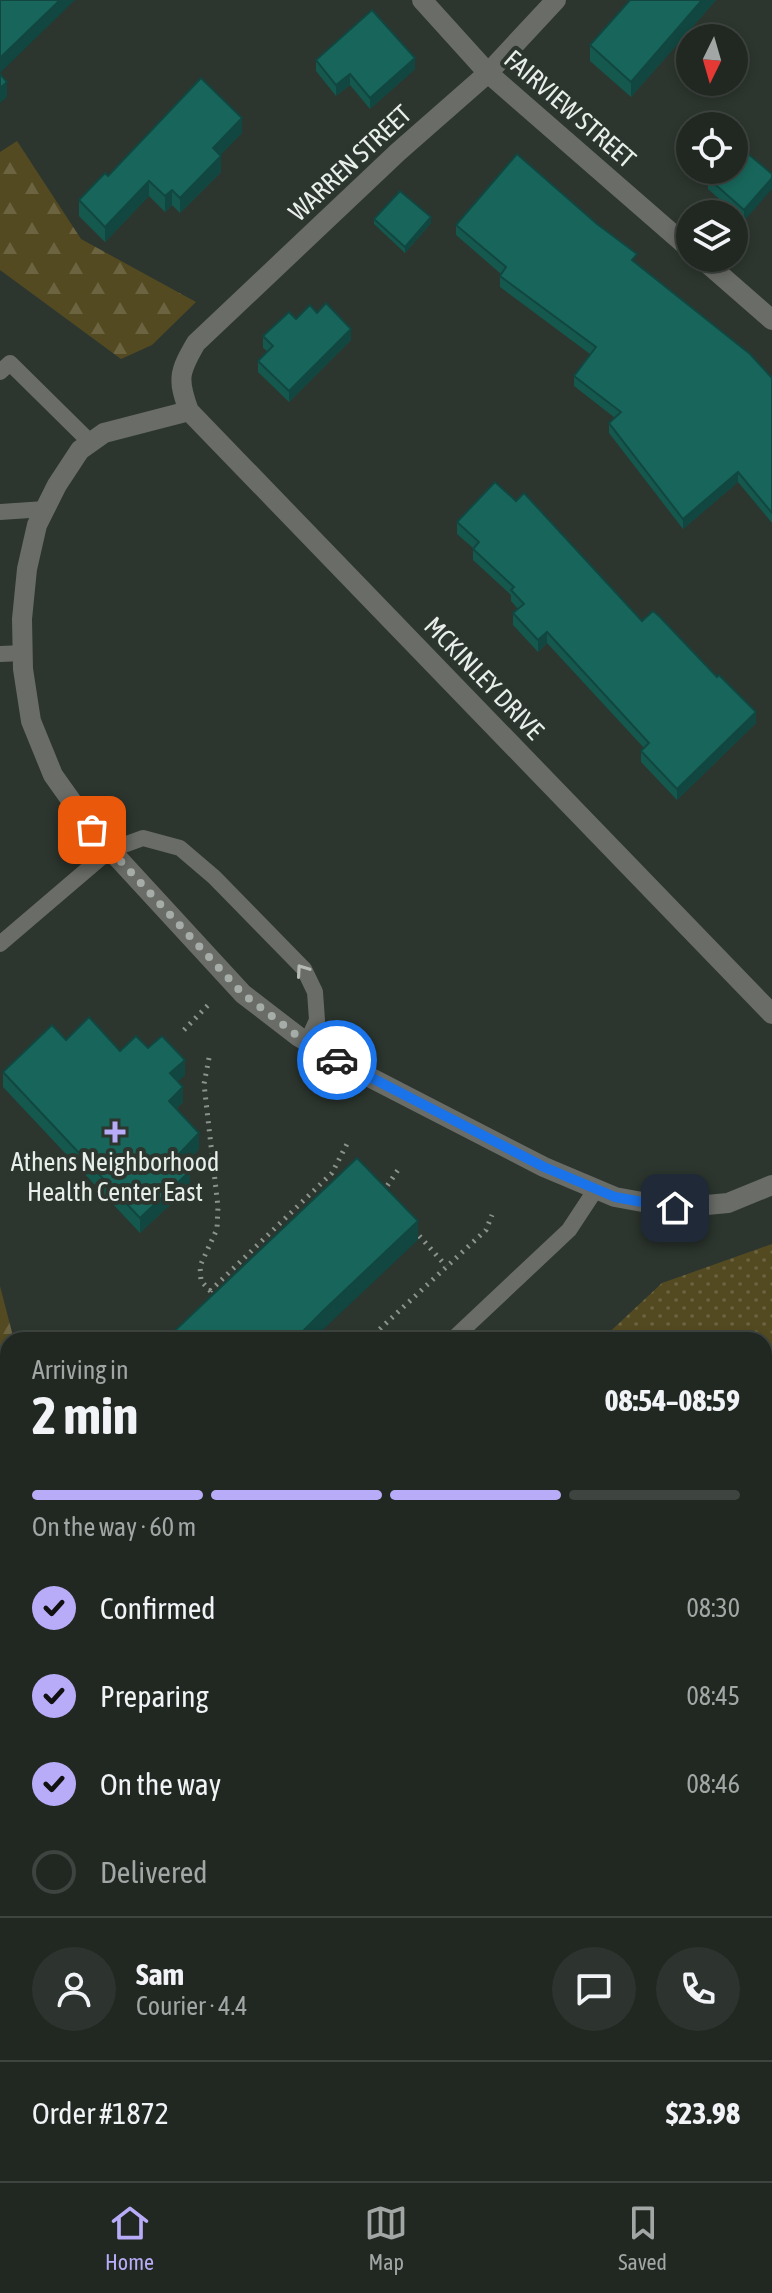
<!DOCTYPE html>
<meta charset="utf-8">
<style>
:root{--surface:#212822;--page:#2d342f;--text:#f1f3f6;--muted:#a2a6a5;--line:#3e4440;--accent:#b8abf7}
body{margin:0;font-family:"Asap Condensed",sans-serif;background:var(--page);color:var(--text);height:100vh;display:flex;flex-direction:column;font-size:30px;white-space:nowrap}
*{box-sizing:border-box;margin:0}
p{font-size:26px;color:var(--muted)}
.icon{flex:none;width:44px;height:44px;fill:none;stroke:currentColor;stroke-width:2;stroke-linecap:round;stroke-linejoin:round}
.map{position:relative;flex:1;overflow:hidden}
.drawer{position:absolute;left:0px;top:1332px;width:772px;height:850px;display:flex;flex-direction:column;background:var(--surface);border-radius:24px 24px 0 0;box-shadow:0 4px 12px #0003,0 0 0 2px var(--line)}
.drawer>*{flex:none}
.needle{width:52px;rotate:185deg}
.controls{position:absolute;left:676px;top:24px;display:grid;gap:16px}
.controls a{display:grid;place-items:center;width:72px;height:72px;border-radius:50%;background:var(--surface);box-shadow:0 4px 12px #0003,0 0 0 2px var(--line);font-size:40px}
.pin{position:absolute;display:grid;place-items:center;width:68px;height:68px;color:#fff;margin:-34px;border-radius:16px;box-shadow:0 4px 12px #0006}
.courier{position:absolute;display:grid;place-items:center;width:80px;height:80px;margin:-40px;border:6px solid #1a73e8;border-radius:50%;background:#fff;color:#222;box-shadow:0 2px 10px #0007}
.head em{font-style:normal;font-weight:700}
.head div{display:flex;flex-direction:column-reverse}
.head{display:flex;align-items:center;justify-content:space-between;height:136px;padding:0 32px}
h1{font-size:52px;font-weight:700;line-height:60px}
.bar{display:grid;grid-template-columns:repeat(4,1fr);gap:12px 8px;align-content:center;height:96px;padding:0 32px}
.bar i{height:10px;border-radius:6px;background:var(--line)}
.bar .selected{background:var(--accent)}
.bar p{grid-column:span 4}
.line{display:flex;align-items:center;gap:20px;padding:0 32px;border-top:2px solid var(--line)}
.line div{flex:1}
.round{display:grid;place-items:center;flex:none;width:84px;height:84px;border-radius:42px;background:var(--page)}
ol{padding:0 32px;list-style:none}
li{display:flex;align-items:center;gap:24px;height:88px}
li p{margin-inline-start:auto}
li .icon{padding:8px;border-radius:50%;background:var(--accent);color:#111;stroke-width:4}
li:last-child{color:var(--muted)}
li i{width:44px;height:44px;border:4px solid var(--line);border-radius:50%}
.tabs{display:flex;justify-content:space-around;align-items:center;height:112px;border-top:2px solid var(--line);background:var(--surface);font-size:22px;color:var(--muted)}
.tabs a{display:grid;justify-items:center;gap:4px}
.tabs .selected{color:var(--accent)}
.map>svg:first-child{display:block}
.grass{fill:url(#grass-dots)}
.forest{fill:url(#forest-firs)}
.pitch{fill:#534a21}
.lines{fill:none;stroke-linecap:round;stroke-linejoin:round}
.path{stroke:#8b938d;stroke-width:5;stroke-dasharray:2 6;stroke-linecap:butt}
.service{stroke:#6a6c67;stroke-width:16}
.minor{stroke:#6a6c67;stroke-width:20}
.wall{fill:#15584e}
.shaded-wall{fill:#114740}
.building{fill:#18665b;stroke:#114740;stroke-width:2}
.oneway{stroke:#b6bab6}
.done{stroke:#a6ada8;stroke-width:8;stroke-dasharray:0 14.4}
.route{stroke:#1a73e8;stroke-width:10}
.poi-dot{fill:#b8abf7;stroke:#2c352e;stroke-width:3}
.labels{text-anchor:middle;dominant-baseline:central;stroke-width:8;stroke-linejoin:round;paint-order:stroke}
.street-label{font-size:26px;fill:#e8eeea;stroke:#2c352e}
.poi-label{font-size:26px;fill:#e8eeea;stroke:#2c352e}
</style>
<div class="map">
<svg width="772" height="2181" viewBox="0 0 772 2181">
<defs>
<pattern id="grass-dots" width="8" height="8" patternUnits="userSpaceOnUse" patternTransform="scale(2)"><rect width="8" height="8" fill="#534a21"/><path d="M2 2h.1M6 6h.1" fill="none" stroke="#6c6441" stroke-width="1.8" stroke-linecap="round"/></pattern>
<pattern id="forest-firs" width="22" height="20" patternUnits="userSpaceOnUse" patternTransform="scale(2)"><rect width="22" height="20" fill="#534a21"/><path d="M5 1l3.5 6h-7zM16 11l3.5 6h-7z" fill="#6c6441"/></pattern>
</defs>
<rect width="100%" height="100%" fill="#2c352e"/>
<path class="grass" d="M772,1244v913l-8,8v-825h-163l61,-57z
M0,1567h8v607h747l-7,7h-748z"/>
<path class="forest" d="M17,141l64,98 115,63 -44,43 -31,14 -121,-89v-118z
M0,1286l14,54h-6v227h-8z"/>
<path class="pitch" d="M764,1356h8v606l-8,7z
M384,2174h57l7,7h-71z"/>
<g class="lines">
<path class="path" d="M184,1030l27,-28
M209,1058l-5,26 14,123 -1,22 -17,37 1,15 16,17
M383,1192l17,-25
M414,1230l32,36
M210,1291l122,-118 17,-33
M368,1340l118,-110 6,-15
M0,1800l8,-4
M284,2181l7,-7"/>
<path class="service" d="M0,372l10,-9 81,80
M0,512l45,-3
M0,654l23,-1
M0,944l110,-94 33,-12 37,10 34,29 90,92 11,23 2,28 -10,22
M452,1340l117,-110 27,-41
M0,2180l1,1
M44,2181l7,-7"/>
<path class="minor" d="M422,0l66,73 202,176
M556,0l-68,73 -90,79 -202,191c-17,29 -19,36 -7,68l583,603
M701,258l71,62
M189,411l-85,22 -24,17 -23,35 -20,40 -10,44 -5,50 1,50 8,52 22,54 39,55 151,164 56,43 45,27 200,103 71,30 60,11 53,-5 44,-18"/>
</g>
<path class="wall" d="M630,0h86l-85,97 -41,-36v-16z
M316,60l99,9 -45,40 -20,-24 -14,11 -20,-25z
M242,133l-22,22 1,17 -41,41 -8,-8 -7,7 -16,-16 -44,46 -26,-26v-16l29,-24z
M746,152l-2,69 -36,-32v-11l33,-21z
M374,219l57,4 -26,30 -31,-29z
M456,225l181,39 135,114v145l-34,-41 -55,47 -74,-96v-10l6,-5 -41,-32v-10l16,-22 -90,-67v-11l1,-2 -45,-39z
M317,313l34,27 -62,62 -31,-30v-11l9,-10 -4,-3v-12l33,-17z
M457,522l185,99 114,102 -79,77 -36,-38v-11l3,-3 -97,-105 -9,9 -25,-27v-12l5,-4 -7,-8v-6l-38,-35v-12l-16,-14z
M66,1040l54,11 28,-3 37,27 -7,6 5,21 -7,7 23,40 -15,15 6,22 -50,47 -137,-146v-15z
M0,1656h8v99h-8z
M8,1856v67l-8,-9v-50z"/>
<path class="shaded-wall" d="M60,0h15l-75,73v-15z
M702,0h14l-85,97v-15z
M415,58v11l-45,40v-11z
M350,74v11l-14,11v-11z
M7,82v15l-7,6v-15z
M242,118v15l-29,30v-15z
M221,156v16l-41,41v-15z
M772,178v11l-28,32v-11z
M149,181v15l-44,46v-15z
M172,190v15l-7,7v-16z
M431,217v6l-26,30v-6z
M351,329v11l-62,62v-11z
M738,472v10l-55,47v-10z
M547,632v11l-9,9v-12z
M756,712v11l-79,77v-11z
M185,1060v15l-15,14v-16z
M183,1087v15l-14,14v-15z
M199,1133v16l-22,22v-15z
M190,1171v15l-50,47v-15z
M418,1221v19l-106,100h-13l2,-7 23,-23z"/>
<path class="building" d="M0,0h60l-60,58z
M630,0h72l-71,82 -41,-37z
M372,10l43,48 -45,40 -20,-24 -14,11 -20,-25z
M0,74l7,8 -7,6z
M201,78l41,40 -29,30 8,8 -41,42 -8,-8 -7,6 -16,-15 -44,46 -26,-27 26,-27 3,3z
M734,151l7,6 5,-5 26,22v4l-28,32 -36,-32 7,-8h19z
M517,154l80,70 40,30 -5,6 118,94 22,24v135l-34,-41 -55,47 -74,-96 12,-11 -47,-36 22,-29 -96,-71 6,-9 -50,-42z
M400,191l31,26 -26,30 -31,-28z
M326,303l25,26 -62,62 -31,-30 15,-15 -10,-10 26,-24 7,7 14,-14 7,8z
M495,482l21,19 8,-8 118,128 11,-10 7,6 57,60 2,-2 37,37 -79,77 -36,-38 8,-8 -102,-111 -9,8 -25,-27 11,-9 -13,-14 3,-3 -41,-38 6,-7 -22,-20z
M89,1017l31,34 16,-15 12,12 14,-12 23,24 -15,13 13,14 -14,14 30,32 -22,23 13,15 -50,47 -137,-146 49,-47 14,15z
M357,1158l61,63 -94,89 -23,23 3,3 -5,4h-134z
M0,1656h8v88h-8z
M8,1856v50l-8,-9v-33z"/>
<defs><path id="oneway-chevron" d="M-2-3.5L2.5 0L-2 3.5" fill="none" stroke-width="1.6" stroke-linecap="round" stroke-linejoin="round" transform="scale(2)"/></defs>
<use class="oneway" href="#oneway-chevron" transform="translate(302 970) rotate(-125)"/>
<g class="lines">
<path class="done" d="M92,830l151,164 56,43 38,23"/>
<path class="route" d="M337,1060l207,107 71,30 60,11"/>
</g>
<path class="poi-dot" d="M111 1120h8v8h8v8h-8v8h-8v-8h-8v-8h8z"/>
<g class="labels">
<g class="street-label">
<text transform="translate(570 109) rotate(41)">FAIRVIEW STREET</text>
<text transform="translate(350 163) rotate(-43)">WARREN STREET</text>
<text transform="translate(484 678) rotate(46)">MCKINLEY DRIVE</text>
</g>
<g class="poi-label">
<text x="115" y="1162">Athens Neighborhood<tspan x="115" dy="30">Health Center East</tspan></text>
</g>
</g>
</svg>
<div class="controls">
<a><svg class="needle" viewBox="-14 -14 28 28"><path d="M0-13l5 13h-10z" fill="#e53935"/><path d="M0 13l5-13h-10z" fill="#a2a6a5"/></svg></a>
<a><svg class="icon" aria-label="locate" viewBox="0 0 24 24"><circle cx="12" cy="12" r="6"/><path d="M12 2v4M12 18v4M2 12h4M18 12h4"/></svg></a>
<a><svg class="icon" aria-label="layers" viewBox="0 0 24 24"><path d="M12 4l9 5-9 5-9-5zM3 14l9 5 9-5"/></svg></a>
</div>
<div class="pin" style="left:92px;top:830px;background:#ea580c"><svg class="icon" aria-label="bag" viewBox="0 0 24 24"><path d="M5 8h14l-1 12H6zM9 8a3 3 0 0 1 6 0"/></svg></div>
<div class="pin" style="left:675px;top:1208px;background:#1f2937"><svg class="icon" aria-label="home" viewBox="0 0 24 24"><path d="M3 11l9-7 9 7M6 9v11h12V9"/></svg></div>
<div class="courier" style="left:337px;top:1060px"><svg class="icon" aria-label="car" viewBox="0 0 24 24"><path d="M5 17H2v-5l4-1 3-4h7l3 4 3 1v5h-3M9 17h6M6 11h13"/><circle cx="7" cy="17" r="2"/><circle cx="17" cy="17" r="2"/></svg></div>
<section class="drawer">
<div class="head"><div><h1>2 min</h1><p>Arriving in</p></div><em>08:54–08:59</em></div>
<div class="bar"><i class="selected"></i><i class="selected"></i><i class="selected"></i><i></i><p>On the way · 60 m</p></div>
<ol>
<li><svg class="icon" aria-label="check" viewBox="0 0 24 24"><path d="M5 12l5 5 9-10"/></svg>Confirmed<p>08:30</p></li>
<li><svg class="icon" aria-label="check" viewBox="0 0 24 24"><path d="M5 12l5 5 9-10"/></svg>Preparing<p>08:45</p></li>
<li><svg class="icon" aria-label="check" viewBox="0 0 24 24"><path d="M5 12l5 5 9-10"/></svg>On the way<p>08:46</p></li>
<li><i></i>Delivered</li>
</ol>
<div class="line" style="height:144px"><a class="round"><svg class="icon" aria-label="person" viewBox="0 0 24 24"><circle cx="12" cy="8" r="4"/><path d="M4 21q1-7 8-7t8 7"/></svg></a><div><b>Sam</b><p>Courier · 4.4</p></div><a class="round"><svg class="icon" aria-label="chat" viewBox="0 0 24 24"><path d="M4 5h16v11H9l-5 4z"/></svg></a><a class="round"><svg class="icon" aria-label="phone" viewBox="0 0 24 24"><path d="M5 4h4l2 5-3 2q2 4 5 5l2-3 5 2v4C11 20 4 13 5 4z"/></svg></a></div>
<div class="line" style="height:104px"><div>Order #1872</div><b>$23.98</b></div>
</section>
</div>
<nav class="tabs">
<a class="selected"><svg class="icon" aria-label="home" viewBox="0 0 24 24"><path d="M3 11l9-7 9 7M6 9v11h12V9"/></svg>Home</a>
<a><svg class="icon" aria-label="map" viewBox="0 0 24 24"><path d="M3 6l6-2 6 2 6-2v14l-6 2-6-2-6 2zM9 4v14M15 6v14"/></svg>Map</a>
<a><svg class="icon" aria-label="saved" viewBox="0 0 24 24"><path d="M7 4h10v16l-5-4-5 4z"/></svg>Saved</a>
</nav>
